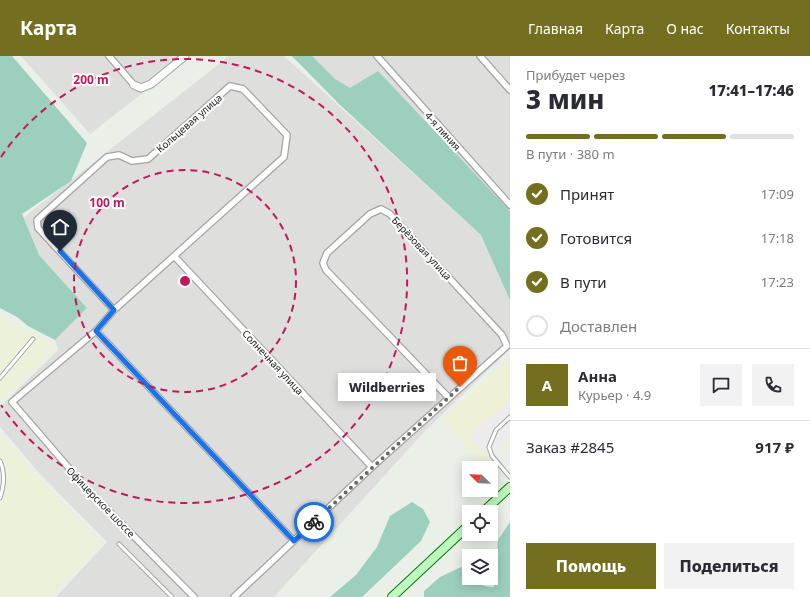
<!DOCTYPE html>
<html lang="ru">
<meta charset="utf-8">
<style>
:root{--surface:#fff;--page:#f2f2f3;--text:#2b2b33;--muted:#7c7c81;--line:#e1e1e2;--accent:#736f1e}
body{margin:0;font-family:"Noto Sans",sans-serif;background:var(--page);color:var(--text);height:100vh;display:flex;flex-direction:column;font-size:15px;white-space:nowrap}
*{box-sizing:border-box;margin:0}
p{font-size:13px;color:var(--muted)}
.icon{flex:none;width:22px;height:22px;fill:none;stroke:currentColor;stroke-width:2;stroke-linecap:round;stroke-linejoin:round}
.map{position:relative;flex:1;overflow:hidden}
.sheet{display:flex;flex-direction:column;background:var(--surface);width:300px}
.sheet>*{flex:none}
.needle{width:26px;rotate:293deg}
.tools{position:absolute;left:462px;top:405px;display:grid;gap:8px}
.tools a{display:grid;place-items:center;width:36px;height:36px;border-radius:0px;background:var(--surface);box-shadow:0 2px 10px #0003;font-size:20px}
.pin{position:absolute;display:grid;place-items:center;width:34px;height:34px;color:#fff;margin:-41px -17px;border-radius:50% 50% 50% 0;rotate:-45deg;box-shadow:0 0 4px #0007}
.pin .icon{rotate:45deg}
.courier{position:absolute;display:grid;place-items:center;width:40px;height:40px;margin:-20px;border:3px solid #1a73e8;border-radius:50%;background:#fff;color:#222;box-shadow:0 1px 5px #0007}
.bubble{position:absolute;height:28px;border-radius:0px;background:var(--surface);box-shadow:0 2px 10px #0003;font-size:13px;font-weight:800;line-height:28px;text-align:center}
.head em{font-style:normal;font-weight:800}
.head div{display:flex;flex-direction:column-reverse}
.head{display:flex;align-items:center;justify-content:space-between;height:68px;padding:0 16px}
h1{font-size:26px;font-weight:800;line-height:30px}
.bar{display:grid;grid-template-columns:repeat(4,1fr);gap:6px 4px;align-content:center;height:48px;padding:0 16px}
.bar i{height:5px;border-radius:3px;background:var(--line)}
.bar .selected{background:var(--accent)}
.bar p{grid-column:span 4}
.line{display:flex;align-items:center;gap:10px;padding:0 16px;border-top:1px solid var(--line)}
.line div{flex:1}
.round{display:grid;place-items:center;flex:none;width:42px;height:42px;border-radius:0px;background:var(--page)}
ol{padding:0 16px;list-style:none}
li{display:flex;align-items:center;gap:12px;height:44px}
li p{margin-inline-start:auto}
li .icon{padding:4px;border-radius:50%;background:var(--accent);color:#fff;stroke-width:4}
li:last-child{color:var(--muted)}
li i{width:22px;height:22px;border:2px solid var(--line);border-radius:50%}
.action{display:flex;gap:8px;margin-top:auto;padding:8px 16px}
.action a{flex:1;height:46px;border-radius:0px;background:var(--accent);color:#fff;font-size:16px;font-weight:800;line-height:46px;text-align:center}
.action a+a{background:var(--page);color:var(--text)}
header{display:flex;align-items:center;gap:24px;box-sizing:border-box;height:56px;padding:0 20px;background:var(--accent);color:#fff}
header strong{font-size:19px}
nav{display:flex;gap:22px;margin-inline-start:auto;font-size:14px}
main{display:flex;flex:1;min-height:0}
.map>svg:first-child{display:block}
.residential{fill:#dededd}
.commercial{fill:#f0f0d7}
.military{fill:#ecf1da}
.forest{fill:#9ccfbe}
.parking{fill:#ececec}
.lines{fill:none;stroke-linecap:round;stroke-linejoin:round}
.service-casing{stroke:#a4a4a4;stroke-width:5}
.minor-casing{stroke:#a4a4a4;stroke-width:8}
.tertiary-casing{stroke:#a4a4a4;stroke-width:9}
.secondary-casing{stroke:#07760f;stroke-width:10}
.service{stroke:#fff;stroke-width:3}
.minor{stroke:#fff;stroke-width:5.5}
.tertiary{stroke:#fff;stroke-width:7}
.secondary{stroke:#bdf8bd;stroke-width:8}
.done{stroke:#676966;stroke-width:4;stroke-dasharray:0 7.2}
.route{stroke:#1a73e8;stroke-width:5}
.ring{fill:none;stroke:#c2185b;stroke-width:2;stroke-dasharray:7 5}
.labels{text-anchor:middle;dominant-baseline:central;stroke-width:4;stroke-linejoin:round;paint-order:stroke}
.street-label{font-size:10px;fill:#202020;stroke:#fff}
.centre{fill:#c2185b;stroke:#fff;stroke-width:2}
.ring-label{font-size:12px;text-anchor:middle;font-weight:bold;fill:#c2185b;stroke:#fff;stroke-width:4;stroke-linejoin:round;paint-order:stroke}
</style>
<header>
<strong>Карта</strong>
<nav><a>Главная</a><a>Карта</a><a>О нас</a><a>Контакты</a></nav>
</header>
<main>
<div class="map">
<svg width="510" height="541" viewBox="0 0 510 541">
<rect width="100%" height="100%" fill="#eaf0e7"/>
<path class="residential" d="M21,0h169l-100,78z
M229,0h55l197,179 29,24v90l-86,83 -150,165h-218l51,-55 -67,-68 -40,-47v-20l58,-57 -3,-10 32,-32 -74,-82z
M291,0h219v187l-187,-159z"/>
<path class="commercial" d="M510,302v85l-25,22 -42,-46z"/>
<path class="military" d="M0,259l51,28 2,7 -53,51z
M0,378l100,110 -48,53h-52z"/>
<path class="forest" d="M0,0h12l75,87 -16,38 -49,33 17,41 48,53 -32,32 -27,-14 -11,-9 -17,-9z
M292,0h20l23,23 15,9 28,-17 132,140v89l-29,-65 -142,-131z
M412,446l11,7 7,13 -9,19 -59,56h-32l26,-22 21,-28 13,-31z
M510,466v75h-86v-6l16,-14 21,-10 8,6v5h6c6,7 10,10 19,9l4,-47z"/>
<path class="parking" d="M510,343v41l-21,19 -21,-22z"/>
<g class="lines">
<defs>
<path id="service" d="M0,322l33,-39
M510,361l-14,13 -7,17 3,9 18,21
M0,405c5,11 4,25 0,37
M119,488l53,53"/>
<path id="minor" d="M109,0l25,29
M377,0l133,149
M480,0l30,34
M174,200l198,211
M114,254l-76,-82 -1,-8 70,-63 12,-2 13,6 16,-2 82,-73 13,3 44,46 -3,22 -170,153 -18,21 -84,71 75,87 107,108
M96,275l198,210
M234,541l138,-130 135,-121 -5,-11 -112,-121 -9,-5 -11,5 -43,39 -4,10 3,7 123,128"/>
<path id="tertiary" d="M134,29l7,3 10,-4 34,-28"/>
<path id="secondary" d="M483,456l27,-25
M392,541l77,-72"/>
</defs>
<use href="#service" class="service-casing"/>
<use href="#minor" class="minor-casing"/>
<use href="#tertiary" class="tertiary-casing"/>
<use href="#secondary" class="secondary-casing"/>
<use href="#service" class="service"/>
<use href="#minor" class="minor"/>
<use href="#tertiary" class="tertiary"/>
<use href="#secondary" class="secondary"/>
</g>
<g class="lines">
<path class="done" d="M314,466l58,-54 88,-81"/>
<path class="route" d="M60,195l54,59 -18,21 198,210 20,-19"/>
</g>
<g class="ring">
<circle cx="185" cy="225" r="111"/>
<path d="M1 101A222 222 0 1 1 1 349"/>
</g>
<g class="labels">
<g class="street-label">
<text transform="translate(189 67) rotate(-41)">Кольцевая улица</text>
<text transform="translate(443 75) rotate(48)">4-я линия</text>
<text transform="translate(422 192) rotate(47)">Берёзовая улица</text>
<text transform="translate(273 306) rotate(47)">Солнечная улица</text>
<text transform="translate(101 446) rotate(46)">Офицерское шоссе</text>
</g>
</g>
<circle cx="185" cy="225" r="6" class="centre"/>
<g class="ring-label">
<text x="91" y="28">200 m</text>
<text x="107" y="151">100 m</text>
</g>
</svg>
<div class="tools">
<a><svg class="needle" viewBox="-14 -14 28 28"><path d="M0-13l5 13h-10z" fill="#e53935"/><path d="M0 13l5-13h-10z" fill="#7c7c81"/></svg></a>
<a><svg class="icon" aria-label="locate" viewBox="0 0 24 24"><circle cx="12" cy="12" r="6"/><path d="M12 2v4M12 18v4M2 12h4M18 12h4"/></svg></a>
<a><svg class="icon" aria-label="layers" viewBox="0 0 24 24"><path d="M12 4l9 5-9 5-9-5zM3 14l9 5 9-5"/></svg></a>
</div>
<div class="pin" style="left:460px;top:331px;background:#ea580c"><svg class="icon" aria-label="bag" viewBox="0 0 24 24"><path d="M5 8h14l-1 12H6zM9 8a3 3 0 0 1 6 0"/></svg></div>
<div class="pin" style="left:60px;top:195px;background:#1f2937"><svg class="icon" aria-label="home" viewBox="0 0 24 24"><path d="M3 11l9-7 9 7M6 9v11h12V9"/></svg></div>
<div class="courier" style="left:314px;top:466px"><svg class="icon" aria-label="bike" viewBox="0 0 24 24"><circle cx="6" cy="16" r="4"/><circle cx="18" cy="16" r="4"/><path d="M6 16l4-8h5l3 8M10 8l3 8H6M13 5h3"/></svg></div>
<div class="bubble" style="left:338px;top:317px;width:98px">Wildberries</div>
</div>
<section class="sheet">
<div class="head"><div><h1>3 мин</h1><p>Прибудет через</p></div><em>17:41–17:46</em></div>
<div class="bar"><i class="selected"></i><i class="selected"></i><i class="selected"></i><i></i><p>В пути · 380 m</p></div>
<ol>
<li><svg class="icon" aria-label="check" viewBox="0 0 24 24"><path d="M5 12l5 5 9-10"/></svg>Принят<p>17:09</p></li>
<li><svg class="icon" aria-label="check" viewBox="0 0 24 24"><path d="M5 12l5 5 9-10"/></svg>Готовится<p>17:18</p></li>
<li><svg class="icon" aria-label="check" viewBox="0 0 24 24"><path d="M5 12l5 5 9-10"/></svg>В пути<p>17:23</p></li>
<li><i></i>Доставлен</li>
</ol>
<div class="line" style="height:72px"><b class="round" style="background:var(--accent);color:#fff">А</b><div><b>Анна</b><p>Курьер · 4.9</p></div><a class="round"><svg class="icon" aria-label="chat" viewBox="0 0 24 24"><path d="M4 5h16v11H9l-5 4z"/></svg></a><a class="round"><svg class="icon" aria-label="phone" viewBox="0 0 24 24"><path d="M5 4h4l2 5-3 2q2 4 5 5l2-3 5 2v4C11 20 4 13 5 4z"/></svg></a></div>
<div class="line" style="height:52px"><div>Заказ #2845</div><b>917 ₽</b></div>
<div class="action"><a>Помощь</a><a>Поделиться</a></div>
</section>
</main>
